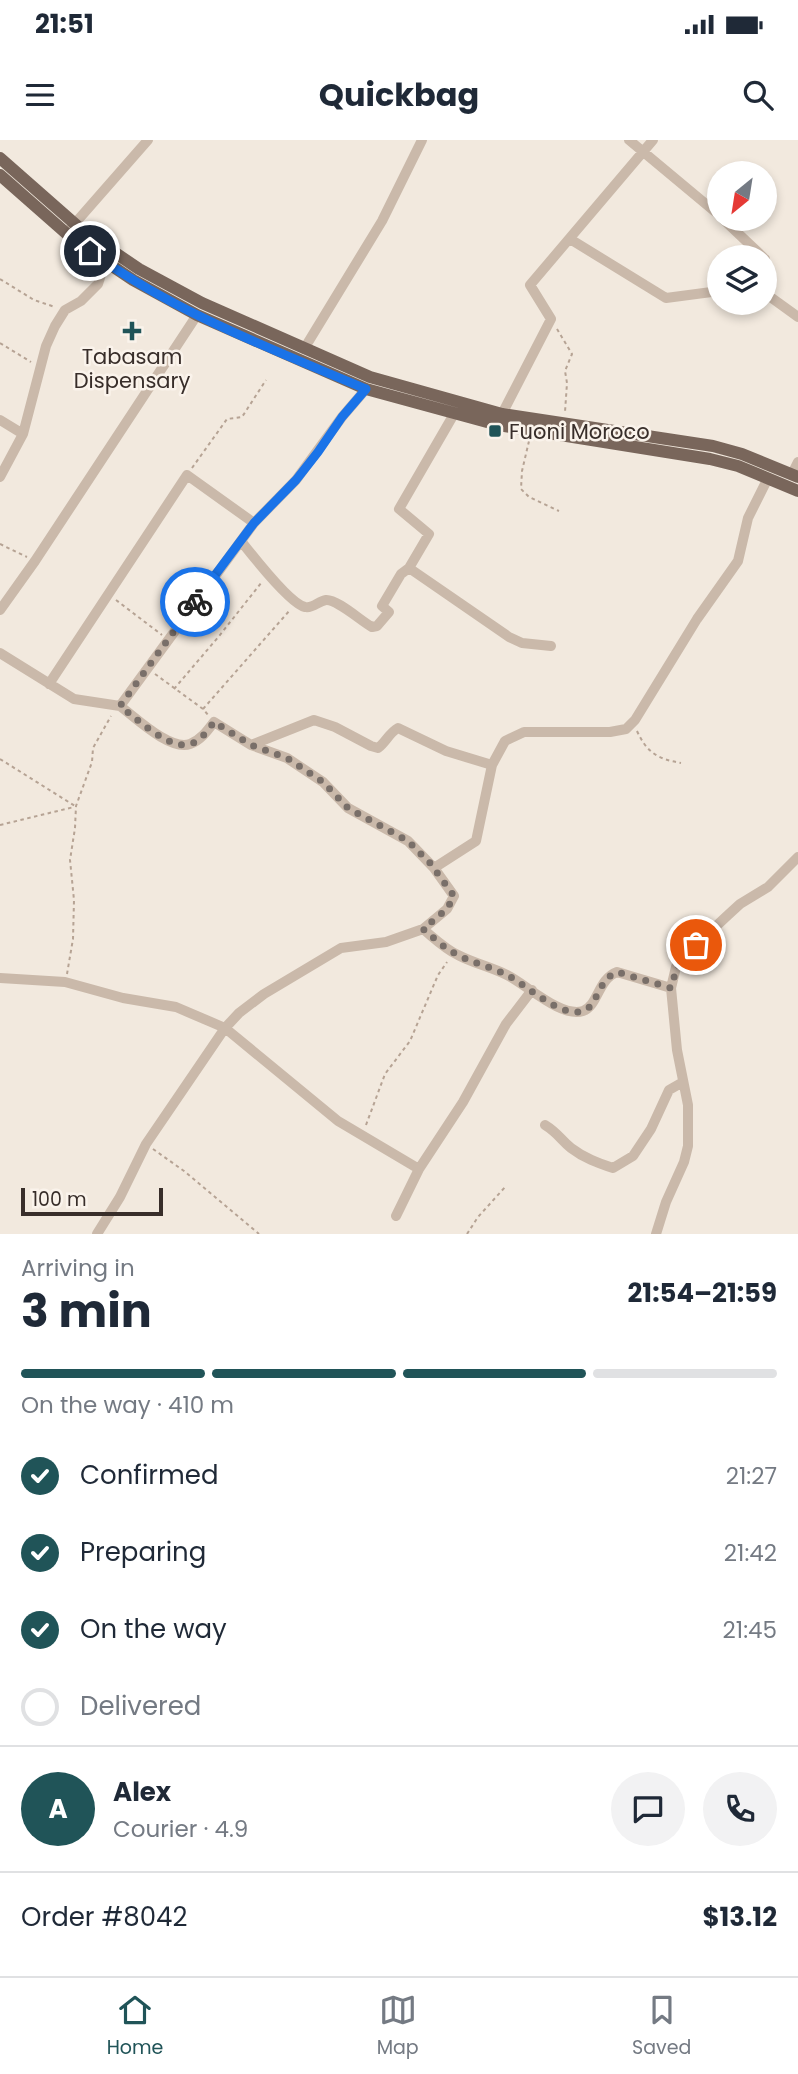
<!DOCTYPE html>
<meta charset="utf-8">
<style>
:root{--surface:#fff;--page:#f2f2f3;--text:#1f2937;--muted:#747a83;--line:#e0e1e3;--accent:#205458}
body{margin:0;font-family:Poppins,sans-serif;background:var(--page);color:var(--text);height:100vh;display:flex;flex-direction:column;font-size:26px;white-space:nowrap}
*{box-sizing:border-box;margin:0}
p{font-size:23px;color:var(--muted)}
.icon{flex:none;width:38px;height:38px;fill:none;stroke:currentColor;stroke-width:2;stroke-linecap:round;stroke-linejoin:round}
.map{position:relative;height:1094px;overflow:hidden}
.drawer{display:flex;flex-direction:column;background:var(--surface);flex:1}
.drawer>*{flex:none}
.needle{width:46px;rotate:210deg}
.fabs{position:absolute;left:707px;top:21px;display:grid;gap:14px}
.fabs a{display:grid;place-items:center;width:70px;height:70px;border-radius:50%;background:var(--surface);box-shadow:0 4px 10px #0003;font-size:35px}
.scale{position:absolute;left:21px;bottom:18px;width:142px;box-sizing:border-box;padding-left:7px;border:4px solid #382e2a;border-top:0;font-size:19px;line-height:24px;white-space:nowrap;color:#382e2a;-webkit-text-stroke:5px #faf3eb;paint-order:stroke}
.pin{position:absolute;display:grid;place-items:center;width:60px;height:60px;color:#fff;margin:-30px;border:4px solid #fff;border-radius:50%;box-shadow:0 2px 7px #0007}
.courier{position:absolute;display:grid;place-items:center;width:70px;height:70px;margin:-35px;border:5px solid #1a73e8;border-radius:50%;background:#fff;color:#222;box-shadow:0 2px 9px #0007}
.overview em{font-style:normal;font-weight:700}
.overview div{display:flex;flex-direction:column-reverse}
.overview{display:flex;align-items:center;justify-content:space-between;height:119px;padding:0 21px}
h1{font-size:46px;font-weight:700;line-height:52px}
.bar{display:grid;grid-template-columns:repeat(4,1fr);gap:10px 7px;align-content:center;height:84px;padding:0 21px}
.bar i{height:9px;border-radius:5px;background:var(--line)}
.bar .current{background:var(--accent)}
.bar p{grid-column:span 4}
.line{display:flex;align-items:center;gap:18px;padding:0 21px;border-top:2px solid var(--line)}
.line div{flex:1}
.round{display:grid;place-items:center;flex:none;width:74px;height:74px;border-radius:37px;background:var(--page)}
ol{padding:0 21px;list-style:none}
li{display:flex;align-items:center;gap:21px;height:77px}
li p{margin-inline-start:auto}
li .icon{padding:7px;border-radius:50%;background:var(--accent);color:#fff;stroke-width:4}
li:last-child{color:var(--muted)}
li i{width:38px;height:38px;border:4px solid var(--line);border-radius:50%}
.status{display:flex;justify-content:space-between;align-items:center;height:49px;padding:0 35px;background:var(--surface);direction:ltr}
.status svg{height:19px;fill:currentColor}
header{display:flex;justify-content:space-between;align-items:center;height:91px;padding:0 21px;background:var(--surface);font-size:32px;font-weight:700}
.tabs{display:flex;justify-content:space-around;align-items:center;height:98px;border-top:2px solid var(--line);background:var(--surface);font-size:19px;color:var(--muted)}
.tabs a{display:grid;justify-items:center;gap:4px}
.tabs .current{color:var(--accent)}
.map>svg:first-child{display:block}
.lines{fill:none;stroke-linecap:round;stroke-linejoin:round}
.path{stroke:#b6a394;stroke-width:2;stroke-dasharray:3.5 3.5;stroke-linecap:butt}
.minor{stroke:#cab9aa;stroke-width:10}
.major{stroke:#79665b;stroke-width:12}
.done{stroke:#796f69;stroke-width:7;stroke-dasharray:0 12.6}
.route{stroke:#1a73e8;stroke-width:9}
.poi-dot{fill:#205458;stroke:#faf3eb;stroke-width:2.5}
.labels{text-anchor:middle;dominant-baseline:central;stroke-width:5;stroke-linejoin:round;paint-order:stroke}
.poi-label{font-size:21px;fill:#382e2a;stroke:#faf3eb}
</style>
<div class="status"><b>21:51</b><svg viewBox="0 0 49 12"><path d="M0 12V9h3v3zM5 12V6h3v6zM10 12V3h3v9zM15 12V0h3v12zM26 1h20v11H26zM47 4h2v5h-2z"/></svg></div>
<header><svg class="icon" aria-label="menu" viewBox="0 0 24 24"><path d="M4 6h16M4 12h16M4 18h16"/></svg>Quickbag<svg class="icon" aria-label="search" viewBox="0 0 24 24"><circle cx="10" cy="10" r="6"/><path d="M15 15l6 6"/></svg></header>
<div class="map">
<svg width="798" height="1094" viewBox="0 0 798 1094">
<rect width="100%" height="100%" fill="#f2e9de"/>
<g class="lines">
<path class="path" d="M0,139l34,21 21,7
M557,189l15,25 -7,17 2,12 -2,29
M0,203l31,19
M529,301l-7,30 -1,18 8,8 30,14
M192,328l35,-49 15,-2 24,-37
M0,404l27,13
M116,460l46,35
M155,534l48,35 6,7
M174,549l46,-54 41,-52
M203,569l87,-99
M637,591c10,22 21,28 44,32
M0,619l75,47
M0,685l74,-18
M67,834l6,-35 1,-39 -4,-40 5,-32 1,-22 16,-44 1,-14 18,-32
M366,985l19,-51 25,-33 28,-66 9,-13
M153,1009l31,22 75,63
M467,1094l11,-17 28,-31"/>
<path class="minor" d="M629,0l90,75
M723,79l40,38
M70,89l78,-89
M570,99l96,59 53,-7
M765,119l4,37
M765,157l4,-1 29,21
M304,209l78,-128 40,-81
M502,274l49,-95 -21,-34 123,-145
M0,280l23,14
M792,334l6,-12
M0,337l23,-43 23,-88 9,-20 10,-16 16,-9 17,-17 7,-22
M241,401c11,14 49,63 64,66 8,2 13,-6 21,-7 11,-1 35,21 46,27l5,-1 12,-14 -7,-6 19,-32 8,-6 100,69 13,6 29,3
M409,428l20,-34 -30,-25 55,-95
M0,470l35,-49 162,-246
M0,513l74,46 46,7 134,-183 42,-43 46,-63 24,-28
M49,544l138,-209 67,48
M120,566c16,12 50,45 70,38 11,-4 18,-14 24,-22l37,23 63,-25 21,7 36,19 7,2c8,-6 11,-15 20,-20l48,23 46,14
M251,605l36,13 36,24 25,26 60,33 26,27
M423,789c11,9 22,20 35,26 15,8 33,12 49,20 20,10 54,43 76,36 15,-5 15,-32 34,-39l54,16
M0,838l65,4 58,16 53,9 49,21 113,93 81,48 44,-67 43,-78 26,-34
M545,985c13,8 16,15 26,23 13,10 27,15 42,20l20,-12 18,-27 18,-39 14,-8
M396,1076l23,-47
M97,1094l23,-37 26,-53 79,-116 14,-15 25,-19 77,-46 45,-6 37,-13 24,-20 7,-13 -20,-28 42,-27 16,-76 13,-24 19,-9h86l16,-3 9,-9 62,-101 41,-58 10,-43 20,-40
M656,1094l10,-32 18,-40 4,-16v-41l-11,-55 -6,-62 5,-21 8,-11 44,-41 12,-11 28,-17 30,-30"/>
<path class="major" d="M0,18l83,73 56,38 63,34 168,74 132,37 211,32 29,8 56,23
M0,35l75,66 58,39 64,35 169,74 132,36 212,34 28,7 60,25"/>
</g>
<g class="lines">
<path class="done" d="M195,462l-75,104c16,12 50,45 70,38 11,-3 18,-14 24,-22l37,23 36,13 36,24 25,26 60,33 22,22 24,33 -7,13 -24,20c11,9 22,20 35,26 15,8 33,12 49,20 20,10 53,43 76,36 15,-5 15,-32 34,-39l54,16 6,-21 19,-22"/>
<path class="route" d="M90,111c83,61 182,98 276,138l-24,28 -24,35 -22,28 -42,43 -59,79"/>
</g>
<g class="poi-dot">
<path d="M128.5 180.5h7v7h7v7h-7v7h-7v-7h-7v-7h7z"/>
<rect x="488" y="284" width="14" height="14" rx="3.5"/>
</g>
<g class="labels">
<g class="poi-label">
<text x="132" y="216">Tabasam<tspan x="132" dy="24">Dispensary</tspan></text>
<text x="509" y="291" text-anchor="start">Fuoni Moroco</text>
</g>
</g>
</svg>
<div class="fabs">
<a><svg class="needle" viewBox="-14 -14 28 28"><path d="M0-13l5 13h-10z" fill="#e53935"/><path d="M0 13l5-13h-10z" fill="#747a83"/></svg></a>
<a><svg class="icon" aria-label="layers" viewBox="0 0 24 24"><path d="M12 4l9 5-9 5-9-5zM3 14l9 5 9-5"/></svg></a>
</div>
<div class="scale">100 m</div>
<div class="pin" style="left:696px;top:805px;background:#ea580c"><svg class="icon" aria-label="bag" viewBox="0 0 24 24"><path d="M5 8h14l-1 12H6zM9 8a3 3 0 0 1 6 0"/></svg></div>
<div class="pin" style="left:90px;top:111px;background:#1f2937"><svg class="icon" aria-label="home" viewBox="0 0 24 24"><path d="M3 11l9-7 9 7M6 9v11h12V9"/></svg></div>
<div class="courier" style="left:195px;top:462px"><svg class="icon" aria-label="bike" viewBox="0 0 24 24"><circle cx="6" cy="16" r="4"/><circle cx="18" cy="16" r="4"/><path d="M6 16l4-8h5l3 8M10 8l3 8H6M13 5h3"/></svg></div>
</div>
<section class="drawer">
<div class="overview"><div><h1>3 min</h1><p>Arriving in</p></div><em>21:54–21:59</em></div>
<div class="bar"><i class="current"></i><i class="current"></i><i class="current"></i><i></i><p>On the way · 410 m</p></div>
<ol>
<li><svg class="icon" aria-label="check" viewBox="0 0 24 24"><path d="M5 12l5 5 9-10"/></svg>Confirmed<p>21:27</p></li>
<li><svg class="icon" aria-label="check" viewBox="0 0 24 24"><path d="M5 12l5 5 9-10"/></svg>Preparing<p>21:42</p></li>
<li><svg class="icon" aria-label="check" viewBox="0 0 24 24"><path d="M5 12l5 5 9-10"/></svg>On the way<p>21:45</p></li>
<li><i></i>Delivered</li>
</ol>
<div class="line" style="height:126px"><b class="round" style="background:var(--accent);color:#fff">A</b><div><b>Alex</b><p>Courier · 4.9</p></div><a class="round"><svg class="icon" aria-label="chat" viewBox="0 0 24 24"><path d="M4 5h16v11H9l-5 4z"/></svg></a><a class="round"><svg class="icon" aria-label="phone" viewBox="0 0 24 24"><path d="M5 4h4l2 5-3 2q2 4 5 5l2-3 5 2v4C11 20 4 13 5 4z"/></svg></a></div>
<div class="line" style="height:91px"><div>Order #8042</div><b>$13.12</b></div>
</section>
<nav class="tabs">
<a class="current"><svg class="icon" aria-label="home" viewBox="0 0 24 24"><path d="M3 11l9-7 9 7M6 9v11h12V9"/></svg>Home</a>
<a><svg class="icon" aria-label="map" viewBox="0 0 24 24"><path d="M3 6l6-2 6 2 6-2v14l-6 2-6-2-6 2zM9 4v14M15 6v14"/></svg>Map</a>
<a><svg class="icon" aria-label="saved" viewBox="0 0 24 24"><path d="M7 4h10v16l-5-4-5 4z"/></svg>Saved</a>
</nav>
